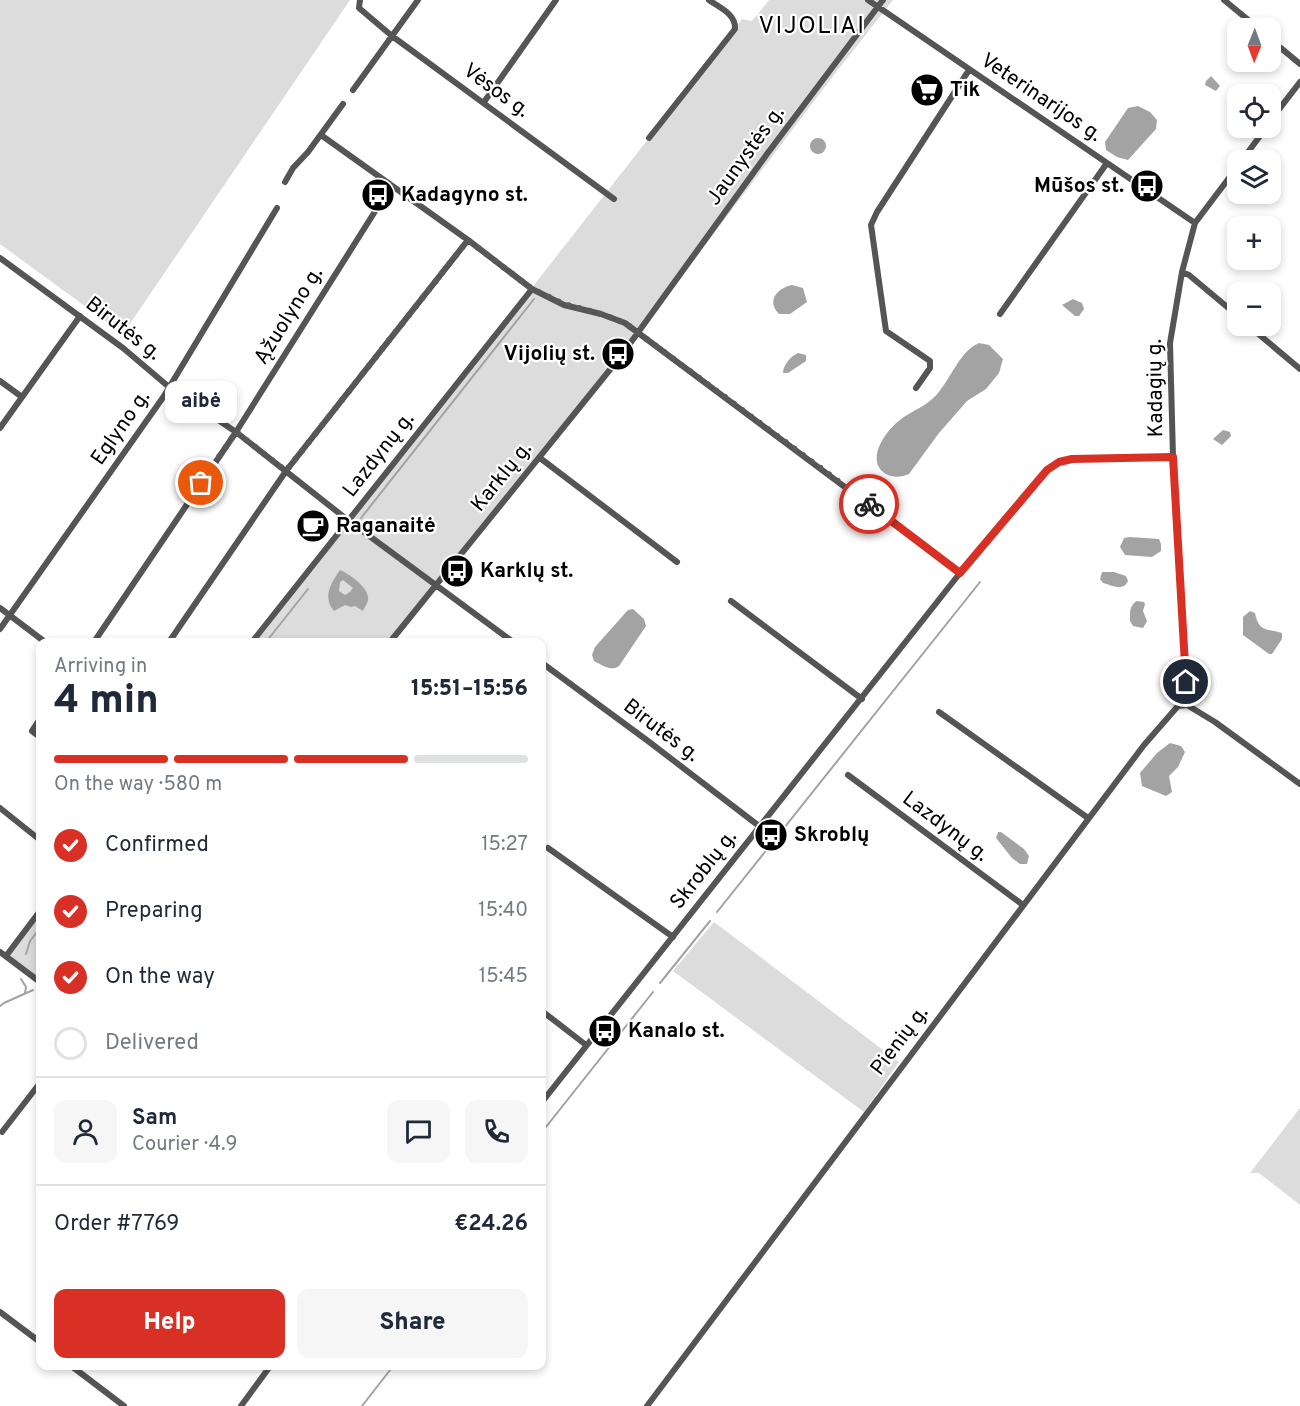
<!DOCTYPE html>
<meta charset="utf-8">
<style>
:root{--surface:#fff;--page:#f6f6f7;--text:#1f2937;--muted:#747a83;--line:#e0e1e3;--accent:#d93025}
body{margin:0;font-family:Overpass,sans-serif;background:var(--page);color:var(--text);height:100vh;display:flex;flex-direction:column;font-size:22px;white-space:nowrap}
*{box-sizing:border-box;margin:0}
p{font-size:20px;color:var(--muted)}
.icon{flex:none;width:33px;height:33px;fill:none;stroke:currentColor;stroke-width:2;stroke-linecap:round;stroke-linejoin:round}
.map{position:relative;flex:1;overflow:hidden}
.drawer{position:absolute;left:36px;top:638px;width:510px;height:732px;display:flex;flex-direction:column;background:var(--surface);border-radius:12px;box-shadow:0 3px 9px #0003}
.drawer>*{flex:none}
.needle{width:39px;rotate:181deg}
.controls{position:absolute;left:1227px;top:18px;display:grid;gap:12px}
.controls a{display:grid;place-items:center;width:54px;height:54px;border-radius:12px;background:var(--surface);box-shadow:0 3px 9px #0003;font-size:30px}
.pin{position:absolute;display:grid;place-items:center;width:51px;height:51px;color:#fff;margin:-26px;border:3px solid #fff;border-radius:50%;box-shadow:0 2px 6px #0007}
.courier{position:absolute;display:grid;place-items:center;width:60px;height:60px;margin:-30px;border:4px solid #d93025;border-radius:50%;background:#fff;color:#222;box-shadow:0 2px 8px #0007}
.bubble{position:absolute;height:42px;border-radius:12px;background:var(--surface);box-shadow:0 3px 9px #0003;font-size:20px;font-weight:800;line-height:42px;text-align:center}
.head em{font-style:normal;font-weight:800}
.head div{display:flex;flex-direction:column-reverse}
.head{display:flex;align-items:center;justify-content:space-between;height:102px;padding:0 18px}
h1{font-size:39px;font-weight:800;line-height:45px}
.bar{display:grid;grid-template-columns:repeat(4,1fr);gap:9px 6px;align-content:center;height:72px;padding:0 18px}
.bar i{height:8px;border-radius:4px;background:var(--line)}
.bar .selected{background:var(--accent)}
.bar p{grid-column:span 4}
.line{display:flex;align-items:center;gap:15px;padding:0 18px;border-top:2px solid var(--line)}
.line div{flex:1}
.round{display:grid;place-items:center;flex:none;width:63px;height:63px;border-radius:12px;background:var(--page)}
ol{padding:0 18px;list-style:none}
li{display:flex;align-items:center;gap:18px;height:66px}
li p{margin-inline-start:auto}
li .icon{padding:6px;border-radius:50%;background:var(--accent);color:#fff;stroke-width:4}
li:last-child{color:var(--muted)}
li i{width:33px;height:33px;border:3px solid var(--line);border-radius:50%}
.button{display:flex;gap:12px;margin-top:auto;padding:12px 18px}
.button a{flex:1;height:69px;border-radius:12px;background:var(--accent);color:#fff;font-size:24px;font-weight:800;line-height:69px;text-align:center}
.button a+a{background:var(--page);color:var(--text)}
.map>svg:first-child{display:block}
.green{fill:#dcdcdc}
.water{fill:#a3a3a3;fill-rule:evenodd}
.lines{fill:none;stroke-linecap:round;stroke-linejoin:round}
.stream{stroke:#a3a3a3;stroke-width:2}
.minor{stroke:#555;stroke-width:6}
.done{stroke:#595959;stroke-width:6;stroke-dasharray:0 10.8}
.route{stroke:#d93025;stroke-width:8}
.labels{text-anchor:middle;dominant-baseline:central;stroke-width:4.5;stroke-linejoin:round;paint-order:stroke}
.poi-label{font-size:21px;font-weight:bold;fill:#000;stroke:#fff;text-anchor:start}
.street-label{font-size:21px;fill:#000;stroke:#fff}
.quarter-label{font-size:24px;letter-spacing:1.5px;fill:#000;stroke:#fff}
</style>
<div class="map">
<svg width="1300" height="1406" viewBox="0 0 1300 1406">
<rect width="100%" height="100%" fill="#fff"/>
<path class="green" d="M0,0h350l-227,334 -123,-90z
M769,0h124l-66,84 -174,230 -263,328h-137l278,-348 3,-9 208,-266 10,2z
M40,911v71l-34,-26z
M714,922l185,140 -35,50 -191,-141z
M1300,1108v97l-41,-32h-9z"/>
<path class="water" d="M1211,76l9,10 -4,5 -11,-6 1,-4z
M1138,106l12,6 7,8 -1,9 -28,31 -11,-3 -11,-7 -1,-8 23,-34z
M810 146a8 8 0 1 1 16 0a8 8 0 1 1-16 0Z
M792,285l11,3 4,14 -17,12h-11c-13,-13 -2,-26 13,-29z
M1073,299l9,4 2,6 -5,7h-4l-13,-11z
M979,343l10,2 14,14 -4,14 -13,16 -19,12 -28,32 -30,41c-7,3 -16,4 -23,0 -22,-13 0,-44 14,-54 14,-11 25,-12 38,-27 13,-15 22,-42 41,-50z
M798,353l8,2v6l-18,12h-5c0,-8 8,-17 15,-20z
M1223,430l7,2 1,4 -9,9 -9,-6z
M1130,537l29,2 2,5v7l-9,6 -27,-2 -5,-8 4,-9z
M340,570c9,4 27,16 28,27 1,5 -3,9 -5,14l-8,-5 -4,1 -6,-2 -11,6c-12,-14 -3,-28 6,-41zM343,580l10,8 -3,4 -5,3 -6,-4 1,-9z
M1102,572h12l12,4 2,5c-5,11 -17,4 -25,2l-3,-4z
M1137,601l7,1 1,2 -2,7 4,10 -4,7 -10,-2 -3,-5c0,-7 -1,-16 7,-20z
M633,609l11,10 2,7 -27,40c-8,6 -17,-1 -25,-5l-2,-6 3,-8 33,-37z
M1250,611l5,2c4,20 12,15 27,20v6l-10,15h-3l-26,-19v-18z
M1170,743l11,3 4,6 -7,15 -9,9 3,16 -6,4 -24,-10 -2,-13 17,-20z
M998,832h3l23,17 5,7 -2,8h-7l-8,-6 -16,-20z"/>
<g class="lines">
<path class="stream" d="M361,518l173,-219
M266,642l42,-53
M717,912l263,-330
M26,954l4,-13 10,-13
M21,979l5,8 -1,6
M660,983l50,-62
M0,1006l4,-3 29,-13
M542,1132l111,-140
M362,1406l32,-41"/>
<path class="minor" d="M360,0l-1,8 33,28 222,163
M868,0l327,223
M1224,0l34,28
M1270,39l30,25
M353,90l65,-90
M484,102l72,-102
M1270,121l30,-39
M321,135l147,105 64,49 32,16 37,9 24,9 335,250
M649,138l86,-109c1,-15 -15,-21 -26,-29
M1242,160l24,-32
M285,182l8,-14 15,-16 35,-48
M0,258l123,90 46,39 67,45 113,89 164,121
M1182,272l7,3 49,41
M1000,314l107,-151
M1249,326l51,43
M0,381l22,16
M916,388l14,-20v-7l-44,-30 -15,-106 6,-13 92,-142
M0,428l80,-112
M540,458l137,104
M731,601l131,98
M0,608l45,34
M0,629l164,-233 113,-188
M94,642l142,-210 155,-246
M169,642l117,-171 182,-231
M252,642l280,-353
M390,642l231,-286 146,-202 116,-154
M542,663l106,78 111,85
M1187,705l-14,-248 -3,-114 12,-71 13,-49 43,-57
M1187,705l28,17 85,62
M939,712l149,106
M40,719l-8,12 8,6
M848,775l175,130
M0,808l40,32
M548,848l125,89
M0,952l40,30
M6,956l34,-45
M542,1011l44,34
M542,1102l418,-529 87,-103 12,-8 14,-3 100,-2
M2,1132l38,-49
M0,1312l40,30
M70,1365l54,41
M241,1406l30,-41
M647,1406l497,-661 34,-39 9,-1"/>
</g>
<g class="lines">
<path class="done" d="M201,483l35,-51 50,39 182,-231 64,49 32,15 37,10 24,9 244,181"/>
<path class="route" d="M869,504l91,69 87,-103 12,-8 13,-3 101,-2 13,225"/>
</g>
<defs>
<symbol id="supermarket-disc" viewBox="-11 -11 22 22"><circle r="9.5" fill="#000" stroke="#fff"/><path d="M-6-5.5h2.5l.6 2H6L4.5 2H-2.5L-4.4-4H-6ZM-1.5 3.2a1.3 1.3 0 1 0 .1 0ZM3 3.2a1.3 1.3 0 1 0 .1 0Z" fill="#fff"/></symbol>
<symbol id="bus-disc" viewBox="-11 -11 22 22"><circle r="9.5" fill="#000" stroke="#fff"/><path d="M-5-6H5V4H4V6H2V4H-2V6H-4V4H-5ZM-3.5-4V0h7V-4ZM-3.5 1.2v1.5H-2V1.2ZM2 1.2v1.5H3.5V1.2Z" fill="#fff"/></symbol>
<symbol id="cafe-disc" viewBox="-11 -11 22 22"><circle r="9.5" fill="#000" stroke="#fff"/><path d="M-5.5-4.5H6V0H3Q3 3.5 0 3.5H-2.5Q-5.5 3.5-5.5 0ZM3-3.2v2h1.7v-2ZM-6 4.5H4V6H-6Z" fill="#fff"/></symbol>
</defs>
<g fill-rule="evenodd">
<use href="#supermarket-disc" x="908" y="71" width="38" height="38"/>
<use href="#bus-disc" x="1128" y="167" width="38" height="38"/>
<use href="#bus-disc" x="359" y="176" width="38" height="38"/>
<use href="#bus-disc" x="599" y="335" width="38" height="38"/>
<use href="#cafe-disc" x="294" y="507" width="38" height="38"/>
<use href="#bus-disc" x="438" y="552" width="38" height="38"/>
<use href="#bus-disc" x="752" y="816" width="38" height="38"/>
<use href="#bus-disc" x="586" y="1012" width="38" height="38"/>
</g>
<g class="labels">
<g class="poi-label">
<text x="950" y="90">Tik</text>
<text x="1124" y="186" text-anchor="end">Mūšos st.</text>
<text x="401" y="195">Kadagyno st.</text>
<text x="595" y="354" text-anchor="end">Vijolių st.</text>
<text x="336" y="526">Raganaitė</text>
<text x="480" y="571">Karklų st.</text>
<text x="794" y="835">Skroblų</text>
<text x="628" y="1031">Kanalo st.</text>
</g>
<g class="street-label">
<text transform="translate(496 91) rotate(36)">Vėsos g.</text>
<text transform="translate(1041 98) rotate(34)">Veterinarijos g.</text>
<text transform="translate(746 156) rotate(-54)">Jaunystės g.</text>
<text transform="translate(289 316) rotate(-58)">Ąžuolyno g.</text>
<text transform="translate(123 329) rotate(38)">Birutės g.</text>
<text transform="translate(1156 388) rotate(-91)">Kadagių g.</text>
<text transform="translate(121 428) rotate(-55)">Eglyno g.</text>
<text transform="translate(379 455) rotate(-52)">Lazdynų g.</text>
<text transform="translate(502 477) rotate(-51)">Karklų g.</text>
<text transform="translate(661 731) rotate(37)">Birutės g.</text>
<text transform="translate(945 827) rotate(37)">Lazdynų g.</text>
<text transform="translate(704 870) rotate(-52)">Skroblų g.</text>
<text transform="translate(900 1041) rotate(-53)">Pienių g.</text>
</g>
<g class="quarter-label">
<text x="812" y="27">VIJOLIAI</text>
</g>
</g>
</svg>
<div class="controls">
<a><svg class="needle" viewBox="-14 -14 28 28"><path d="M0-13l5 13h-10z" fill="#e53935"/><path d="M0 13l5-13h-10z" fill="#747a83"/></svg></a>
<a><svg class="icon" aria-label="locate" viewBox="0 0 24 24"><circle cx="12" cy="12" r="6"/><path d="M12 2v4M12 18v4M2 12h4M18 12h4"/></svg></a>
<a><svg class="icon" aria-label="layers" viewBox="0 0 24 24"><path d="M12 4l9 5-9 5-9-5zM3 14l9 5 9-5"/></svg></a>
<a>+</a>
<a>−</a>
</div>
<div class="pin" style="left:201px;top:483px;background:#ea580c"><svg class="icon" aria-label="bag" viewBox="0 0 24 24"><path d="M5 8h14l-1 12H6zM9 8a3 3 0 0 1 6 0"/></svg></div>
<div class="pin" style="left:1186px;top:682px;background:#1f2937"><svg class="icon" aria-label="home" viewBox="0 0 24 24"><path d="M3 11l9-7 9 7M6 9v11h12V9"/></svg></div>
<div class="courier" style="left:869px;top:504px"><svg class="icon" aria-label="bike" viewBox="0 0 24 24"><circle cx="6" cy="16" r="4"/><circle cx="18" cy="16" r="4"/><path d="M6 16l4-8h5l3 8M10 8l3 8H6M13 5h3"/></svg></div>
<div class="bubble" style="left:165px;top:381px;width:72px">aibė</div>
<section class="drawer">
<div class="head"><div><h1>4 min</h1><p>Arriving in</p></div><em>15:51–15:56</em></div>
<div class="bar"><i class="selected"></i><i class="selected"></i><i class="selected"></i><i></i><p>On the way · 580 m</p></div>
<ol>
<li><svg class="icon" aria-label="check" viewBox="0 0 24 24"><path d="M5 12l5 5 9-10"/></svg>Confirmed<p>15:27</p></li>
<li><svg class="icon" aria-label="check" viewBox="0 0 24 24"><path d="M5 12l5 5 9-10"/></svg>Preparing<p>15:40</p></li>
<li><svg class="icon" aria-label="check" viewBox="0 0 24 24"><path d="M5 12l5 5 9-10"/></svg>On the way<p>15:45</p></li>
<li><i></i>Delivered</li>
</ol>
<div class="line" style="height:108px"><a class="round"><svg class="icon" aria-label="person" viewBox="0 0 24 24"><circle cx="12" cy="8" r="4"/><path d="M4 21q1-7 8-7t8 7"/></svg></a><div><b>Sam</b><p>Courier · 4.9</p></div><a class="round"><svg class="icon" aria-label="chat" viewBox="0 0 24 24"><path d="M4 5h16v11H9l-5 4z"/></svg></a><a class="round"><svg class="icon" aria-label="phone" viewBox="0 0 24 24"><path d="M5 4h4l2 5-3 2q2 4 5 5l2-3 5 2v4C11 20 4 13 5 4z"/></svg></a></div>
<div class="line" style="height:78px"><div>Order #7769</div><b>€24.26</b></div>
<div class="button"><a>Help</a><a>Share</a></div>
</section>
</div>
